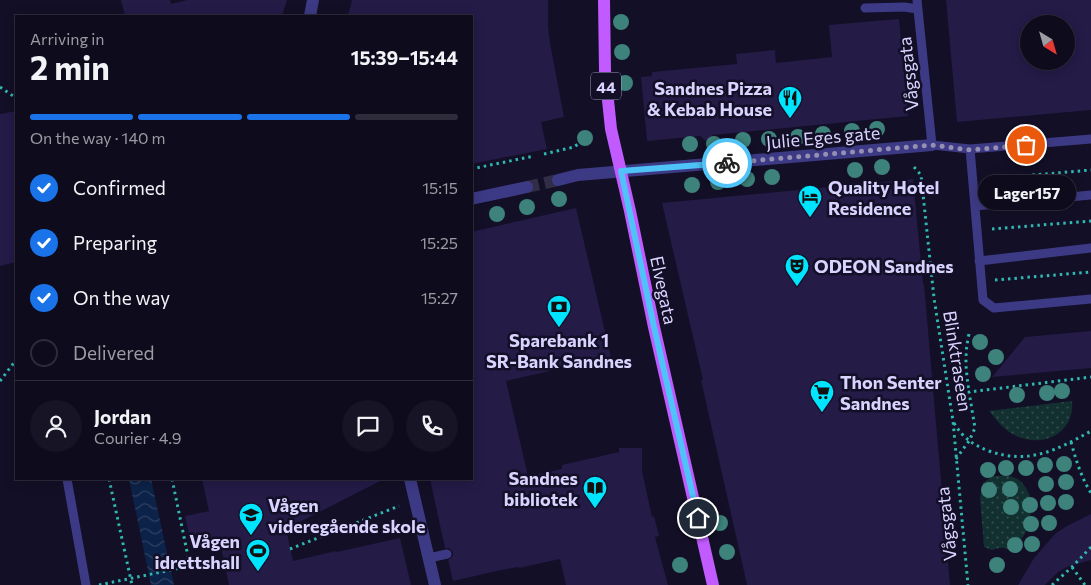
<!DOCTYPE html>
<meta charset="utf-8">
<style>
:root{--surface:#0e0b1c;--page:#171425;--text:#f1f3f6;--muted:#9b9ba3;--line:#2e2b3b;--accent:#1a73e8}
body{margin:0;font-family:Commissioner,sans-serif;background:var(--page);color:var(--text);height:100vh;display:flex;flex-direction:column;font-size:19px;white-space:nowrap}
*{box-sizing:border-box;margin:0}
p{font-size:16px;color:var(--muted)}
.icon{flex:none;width:28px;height:28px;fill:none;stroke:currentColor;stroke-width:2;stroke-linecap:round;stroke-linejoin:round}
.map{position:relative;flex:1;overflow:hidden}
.sheet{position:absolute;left:15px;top:15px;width:458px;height:465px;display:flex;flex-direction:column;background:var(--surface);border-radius:0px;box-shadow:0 2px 12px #0003,0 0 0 1px var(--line)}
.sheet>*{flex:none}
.needle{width:32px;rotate:143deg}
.controls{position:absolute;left:1020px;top:15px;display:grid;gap:10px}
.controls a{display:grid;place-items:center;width:55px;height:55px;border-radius:50%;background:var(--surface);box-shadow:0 2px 12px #0003,0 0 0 1px var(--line);font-size:25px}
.pin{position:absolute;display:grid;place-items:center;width:42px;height:42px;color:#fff;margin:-21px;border:2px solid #fff;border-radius:50%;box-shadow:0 1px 5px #0007}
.courier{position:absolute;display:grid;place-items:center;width:50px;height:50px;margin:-25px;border:4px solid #4fc3f7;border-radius:50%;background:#fff;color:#222;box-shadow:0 1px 6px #0007}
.bubble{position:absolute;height:35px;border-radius:18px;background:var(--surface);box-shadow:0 2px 12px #0003,0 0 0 1px var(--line);font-size:16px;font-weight:700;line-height:35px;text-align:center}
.overview em{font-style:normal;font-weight:700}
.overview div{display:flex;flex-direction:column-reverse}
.overview{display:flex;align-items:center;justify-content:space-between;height:85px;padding:0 15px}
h1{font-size:32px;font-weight:700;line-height:38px}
.bar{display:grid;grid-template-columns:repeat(4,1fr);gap:8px 5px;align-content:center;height:60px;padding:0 15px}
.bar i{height:6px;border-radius:4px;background:var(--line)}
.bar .active{background:var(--accent)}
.bar p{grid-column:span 4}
.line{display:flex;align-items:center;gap:12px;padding:0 15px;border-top:1px solid var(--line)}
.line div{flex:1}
.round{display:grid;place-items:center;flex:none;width:52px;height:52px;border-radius:26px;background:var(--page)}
ol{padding:0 15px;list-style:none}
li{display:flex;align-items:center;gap:15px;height:55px}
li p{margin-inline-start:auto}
li .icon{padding:5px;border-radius:50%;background:var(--accent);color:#fff;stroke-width:4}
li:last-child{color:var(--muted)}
li i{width:28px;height:28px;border:2px solid var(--line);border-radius:50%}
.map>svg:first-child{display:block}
.grass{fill:url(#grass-dots)}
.water{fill:url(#water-waves)}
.building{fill:#241b47;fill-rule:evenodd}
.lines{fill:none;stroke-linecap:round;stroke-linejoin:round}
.street-tunnel{stroke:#312d47;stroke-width:12;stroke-dasharray:12 6;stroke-linecap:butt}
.path{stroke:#2fb8b0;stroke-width:3;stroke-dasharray:2.5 4;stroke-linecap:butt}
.lane{stroke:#3d3a85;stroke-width:9}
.street{stroke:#3d3a85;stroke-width:12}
.primary{stroke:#c25bff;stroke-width:12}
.tree{fill:#3d827b}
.done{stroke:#948fb3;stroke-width:5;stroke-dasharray:0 9}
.route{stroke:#4fc3f7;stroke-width:6}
.labels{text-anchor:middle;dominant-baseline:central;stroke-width:5;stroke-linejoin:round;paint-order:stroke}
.shield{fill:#130f26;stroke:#9e99be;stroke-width:1}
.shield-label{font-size:16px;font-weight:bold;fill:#d9d4ff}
.street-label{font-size:18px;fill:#d9d4ff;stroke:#130f26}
.poi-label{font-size:18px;font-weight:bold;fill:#d9d4ff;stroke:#130f26;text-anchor:start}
</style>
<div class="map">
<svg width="1091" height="585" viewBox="0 0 1091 585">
<defs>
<pattern id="grass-dots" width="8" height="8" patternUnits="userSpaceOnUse" patternTransform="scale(1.25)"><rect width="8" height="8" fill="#12302f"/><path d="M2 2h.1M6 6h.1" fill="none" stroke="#344d4e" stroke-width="1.8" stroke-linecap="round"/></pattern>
<pattern id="water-waves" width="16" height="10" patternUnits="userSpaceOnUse" patternTransform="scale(1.25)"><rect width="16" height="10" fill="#0c2248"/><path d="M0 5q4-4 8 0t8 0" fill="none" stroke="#2f4163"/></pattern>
</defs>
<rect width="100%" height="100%" fill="#130f26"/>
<path class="grass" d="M1072,401c3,35 -34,49 -61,32 -9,-5 -15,-14 -22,-22z
M993,476c6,0 15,-1 20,1 13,4 17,19 20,29 -4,10 -3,19 -8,28 -4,6 -9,10 -10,17h-5c-6,-5 -11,-3 -18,-1l-8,-3 -4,-49 3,-15z"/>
<path class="water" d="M129,479h22l23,106h-23z"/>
<path class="building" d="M121,0h49l1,4 16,-4h100l-5,16h-157z
M352,0h196v26l2,17 14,74 -23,5 6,27 -76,15v-148h-123z
M946,0h145v110l-134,12zM1029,24h37v37h-37z
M899,19l9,97 -195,19 -6,7 -7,-6 -53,5 -6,-64 11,-1v-4l85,-8 -1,-10 39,-4 1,13 56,-6 -3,-32z
M16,111v151l-16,4v-152z
M913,179l10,105h1l26,301h-203l-46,-205h2l-41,-177z
M576,208l35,149 -105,24 22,95 34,-7v-4l57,-13v-4h23v23l10,46 2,-1 5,20 -4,1 13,48h-102l-6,-26 -41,9v-1l-18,3 -48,11 -5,-21 5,-4v-4l-4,-4h-4l-15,-69h41v-247z
M1091,331v37l-99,9 33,-40z
M202,479h182l-98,50 7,32 43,-10 1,1 63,-14 11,47h-182l-9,-43 -4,1 -1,-6 -24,6 -6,-27 24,-5z
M1091,514v46l-22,6 -11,6 -13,13h-27l16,-27 21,-24 12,-8z"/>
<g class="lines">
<path class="street-tunnel" d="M527,187l31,-7"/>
<path class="path" d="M0,87l16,11
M544,154l30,-7 8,-6v-10
M914,167l7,8 13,123 19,123 15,164
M471,169l63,-13
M987,179l104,-9
M992,229l99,-8
M995,280l96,-8
M969,334c-5,22 -3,36 0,58
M0,381l16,-21
M954,423c9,15 19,22 35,28 40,14 68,-1 102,-20
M1071,442c5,18 10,35 20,51
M956,459l13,-18 6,-13 -6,-36 122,-15
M109,479l23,106
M172,479l18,87
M290,549l109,-43
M1072,567l13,18
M99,585l91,-19 34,-3
M1052,585l20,-18 19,-20"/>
<path class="lane" d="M917,0l15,145 38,4 121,-10
M865,8l39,-1 14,2
M970,149l13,151 11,8 97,-9
M975,206l116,-11
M979,261l112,-13
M67,479l19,106
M429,558l18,-4"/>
<path class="street" d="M310,16l3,-16
M558,180l20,-5 354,-30
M471,199l56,-12
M410,479l25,106"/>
<path class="primary" d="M604,0l1,71 6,58 19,82 24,116 59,258"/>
</g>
<g class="tree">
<circle cx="621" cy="22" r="8"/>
<circle cx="622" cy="52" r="8"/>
<circle cx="625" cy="83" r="8"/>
<circle cx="877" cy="129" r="8"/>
<circle cx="852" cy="131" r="8"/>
<circle cx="823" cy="134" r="8"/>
<circle cx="798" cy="137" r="8"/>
<circle cx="585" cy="138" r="8"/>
<circle cx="769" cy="139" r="8"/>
<circle cx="743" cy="140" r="8"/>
<circle cx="690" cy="144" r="8"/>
<circle cx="714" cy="144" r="8"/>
<circle cx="882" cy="167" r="8"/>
<circle cx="855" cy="170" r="8"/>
<circle cx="772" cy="177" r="8"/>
<circle cx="747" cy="179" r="8"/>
<circle cx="718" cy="182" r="8"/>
<circle cx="692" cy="185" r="8"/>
<circle cx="559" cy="199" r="8"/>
<circle cx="527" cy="207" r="8"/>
<circle cx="497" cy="214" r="8"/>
<circle cx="980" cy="342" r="8"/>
<circle cx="996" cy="357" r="8"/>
<circle cx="983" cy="374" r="8"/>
<circle cx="1062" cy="391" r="8"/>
<circle cx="1047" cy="393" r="8"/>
<circle cx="1017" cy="395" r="8"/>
<circle cx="1064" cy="464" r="8"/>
<circle cx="1045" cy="465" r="8"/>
<circle cx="1006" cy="468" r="8"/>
<circle cx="1026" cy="468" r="8"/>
<circle cx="988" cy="470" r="8"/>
<circle cx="1066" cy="482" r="8"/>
<circle cx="1046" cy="484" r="8"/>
<circle cx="1010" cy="489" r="8"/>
<circle cx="989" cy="490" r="8"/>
<circle cx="1066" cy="502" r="8"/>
<circle cx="1048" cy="503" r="8"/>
<circle cx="1030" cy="505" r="8"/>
<circle cx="1011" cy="507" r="8"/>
<circle cx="720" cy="523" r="8"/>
<circle cx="1049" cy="523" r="8"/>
<circle cx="1031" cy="524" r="8"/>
<circle cx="1032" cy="544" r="8"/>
<circle cx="1015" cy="545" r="8"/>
<circle cx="727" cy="552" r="8"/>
<circle cx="680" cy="565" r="8"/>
<circle cx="997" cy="565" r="8"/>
</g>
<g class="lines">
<path class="done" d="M727,163l205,-18 38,5 56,-5"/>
<path class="route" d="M698,518l-44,-191 -33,-156 106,-8"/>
</g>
<defs>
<symbol id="restaurant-pin" viewBox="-11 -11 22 30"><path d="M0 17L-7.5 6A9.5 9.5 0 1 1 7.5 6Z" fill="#00e5ff" stroke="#130f26"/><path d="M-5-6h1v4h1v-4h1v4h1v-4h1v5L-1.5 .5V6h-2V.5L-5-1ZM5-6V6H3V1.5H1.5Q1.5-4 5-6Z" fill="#111"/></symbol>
<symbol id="hotel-pin" viewBox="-11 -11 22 30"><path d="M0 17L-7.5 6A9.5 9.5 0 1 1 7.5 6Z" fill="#00e5ff" stroke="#130f26"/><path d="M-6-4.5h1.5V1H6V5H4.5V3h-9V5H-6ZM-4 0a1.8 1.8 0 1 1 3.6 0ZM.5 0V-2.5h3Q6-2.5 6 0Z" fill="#111"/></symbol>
<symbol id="theatre-pin" viewBox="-11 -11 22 30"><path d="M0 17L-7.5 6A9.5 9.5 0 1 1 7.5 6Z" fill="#00e5ff" stroke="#130f26"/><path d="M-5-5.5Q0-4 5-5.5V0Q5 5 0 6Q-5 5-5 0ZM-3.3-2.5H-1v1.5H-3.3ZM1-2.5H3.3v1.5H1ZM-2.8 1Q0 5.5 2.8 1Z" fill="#111"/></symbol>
<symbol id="bank-pin" viewBox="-11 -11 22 30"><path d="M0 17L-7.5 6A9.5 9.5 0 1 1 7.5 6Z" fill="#00e5ff" stroke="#130f26"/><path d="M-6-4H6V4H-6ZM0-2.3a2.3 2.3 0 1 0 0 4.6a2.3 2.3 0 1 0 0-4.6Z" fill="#111"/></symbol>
<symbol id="supermarket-pin" viewBox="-11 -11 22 30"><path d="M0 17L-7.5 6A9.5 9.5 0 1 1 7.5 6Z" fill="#00e5ff" stroke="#130f26"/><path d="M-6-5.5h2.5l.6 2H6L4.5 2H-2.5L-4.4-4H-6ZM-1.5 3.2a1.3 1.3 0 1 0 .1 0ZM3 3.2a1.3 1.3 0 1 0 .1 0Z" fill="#111"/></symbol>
<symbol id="library-pin" viewBox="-11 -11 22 30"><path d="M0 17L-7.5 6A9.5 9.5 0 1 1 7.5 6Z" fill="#00e5ff" stroke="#130f26"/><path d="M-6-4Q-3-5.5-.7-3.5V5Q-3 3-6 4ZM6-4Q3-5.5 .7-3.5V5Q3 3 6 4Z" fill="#111"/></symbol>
<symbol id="school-pin" viewBox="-11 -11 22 30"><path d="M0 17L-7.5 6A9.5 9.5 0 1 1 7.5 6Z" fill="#00e5ff" stroke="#130f26"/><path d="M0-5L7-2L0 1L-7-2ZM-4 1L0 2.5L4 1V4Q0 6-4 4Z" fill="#111"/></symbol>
<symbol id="stadium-pin" viewBox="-11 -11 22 30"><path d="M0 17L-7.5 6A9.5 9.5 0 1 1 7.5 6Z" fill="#00e5ff" stroke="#130f26"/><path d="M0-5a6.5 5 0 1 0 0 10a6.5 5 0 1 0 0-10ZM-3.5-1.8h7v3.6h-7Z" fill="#111"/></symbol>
</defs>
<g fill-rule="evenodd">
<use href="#restaurant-pin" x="776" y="84" width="28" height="38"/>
<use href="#hotel-pin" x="796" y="183" width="28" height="38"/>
<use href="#theatre-pin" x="783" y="252" width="28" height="38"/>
<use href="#bank-pin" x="545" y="293" width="28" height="38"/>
<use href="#supermarket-pin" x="808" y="378" width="28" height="38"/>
<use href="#library-pin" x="581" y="474" width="28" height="38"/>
<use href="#school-pin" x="237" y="501" width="28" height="38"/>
<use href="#stadium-pin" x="244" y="537" width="28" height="38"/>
</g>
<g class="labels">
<rect class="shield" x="591" y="72.5" width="30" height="27" rx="4"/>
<g class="shield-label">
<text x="606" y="86">44</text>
</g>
<g class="street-label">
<text transform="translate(908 74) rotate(-96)">Vågsgata</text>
<text transform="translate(823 137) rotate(-5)">Julie Eges gate</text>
<text transform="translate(664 290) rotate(78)">Elvegata</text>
<text transform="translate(958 361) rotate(81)">Blinktraseen</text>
<text transform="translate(946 524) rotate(-96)">Vågsgata</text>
</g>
<g class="poi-label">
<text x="772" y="88" text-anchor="end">Sandnes Pizza<tspan x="772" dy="21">&amp; Kebab House</tspan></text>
<text x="828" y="187">Quality Hotel<tspan x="828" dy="21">Residence</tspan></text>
<text x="814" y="266">ODEON Sandnes</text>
<text x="559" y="340" text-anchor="middle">Sparebank 1<tspan x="559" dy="21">SR-Bank Sandnes</tspan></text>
<text x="840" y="382">Thon Senter<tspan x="840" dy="21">Sandnes</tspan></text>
<text x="578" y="478" text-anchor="end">Sandnes<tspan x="578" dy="21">bibliotek</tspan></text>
<text x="268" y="505">Vågen<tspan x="268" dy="21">videregående skole</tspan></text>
<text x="240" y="541" text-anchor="end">Vågen<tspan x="240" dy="21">idrettshall</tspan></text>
</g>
</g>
</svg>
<div class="controls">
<a><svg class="needle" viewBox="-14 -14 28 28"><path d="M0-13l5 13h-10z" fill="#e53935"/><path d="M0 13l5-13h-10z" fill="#9b9ba3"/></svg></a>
</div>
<div class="pin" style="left:1026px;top:145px;background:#ea580c"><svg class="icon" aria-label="bag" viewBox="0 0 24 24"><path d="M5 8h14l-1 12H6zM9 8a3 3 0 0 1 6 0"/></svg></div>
<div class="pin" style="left:698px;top:518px;background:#1f2937"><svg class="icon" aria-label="home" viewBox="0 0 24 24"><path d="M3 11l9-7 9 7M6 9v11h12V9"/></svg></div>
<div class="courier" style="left:727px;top:163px"><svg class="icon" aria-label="bike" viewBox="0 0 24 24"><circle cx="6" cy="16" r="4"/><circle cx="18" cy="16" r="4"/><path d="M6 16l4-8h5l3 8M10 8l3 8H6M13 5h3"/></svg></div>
<div class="bubble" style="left:978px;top:175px;width:98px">Lager157</div>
<section class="sheet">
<div class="overview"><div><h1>2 min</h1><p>Arriving in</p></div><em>15:39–15:44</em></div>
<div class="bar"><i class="active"></i><i class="active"></i><i class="active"></i><i></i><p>On the way · 140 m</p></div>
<ol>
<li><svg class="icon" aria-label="check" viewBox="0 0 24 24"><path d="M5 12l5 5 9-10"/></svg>Confirmed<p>15:15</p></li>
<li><svg class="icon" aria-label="check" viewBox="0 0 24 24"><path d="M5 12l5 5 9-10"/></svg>Preparing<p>15:25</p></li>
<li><svg class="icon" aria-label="check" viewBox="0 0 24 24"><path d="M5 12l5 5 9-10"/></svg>On the way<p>15:27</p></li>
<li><i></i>Delivered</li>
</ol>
<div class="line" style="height:90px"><a class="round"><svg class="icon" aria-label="person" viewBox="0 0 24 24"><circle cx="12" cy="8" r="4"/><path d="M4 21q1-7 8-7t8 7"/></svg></a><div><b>Jordan</b><p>Courier · 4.9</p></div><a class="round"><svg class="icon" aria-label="chat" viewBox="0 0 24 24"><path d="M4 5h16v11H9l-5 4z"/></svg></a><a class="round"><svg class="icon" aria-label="phone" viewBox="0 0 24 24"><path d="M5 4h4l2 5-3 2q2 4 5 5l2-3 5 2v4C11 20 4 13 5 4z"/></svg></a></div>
</section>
</div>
